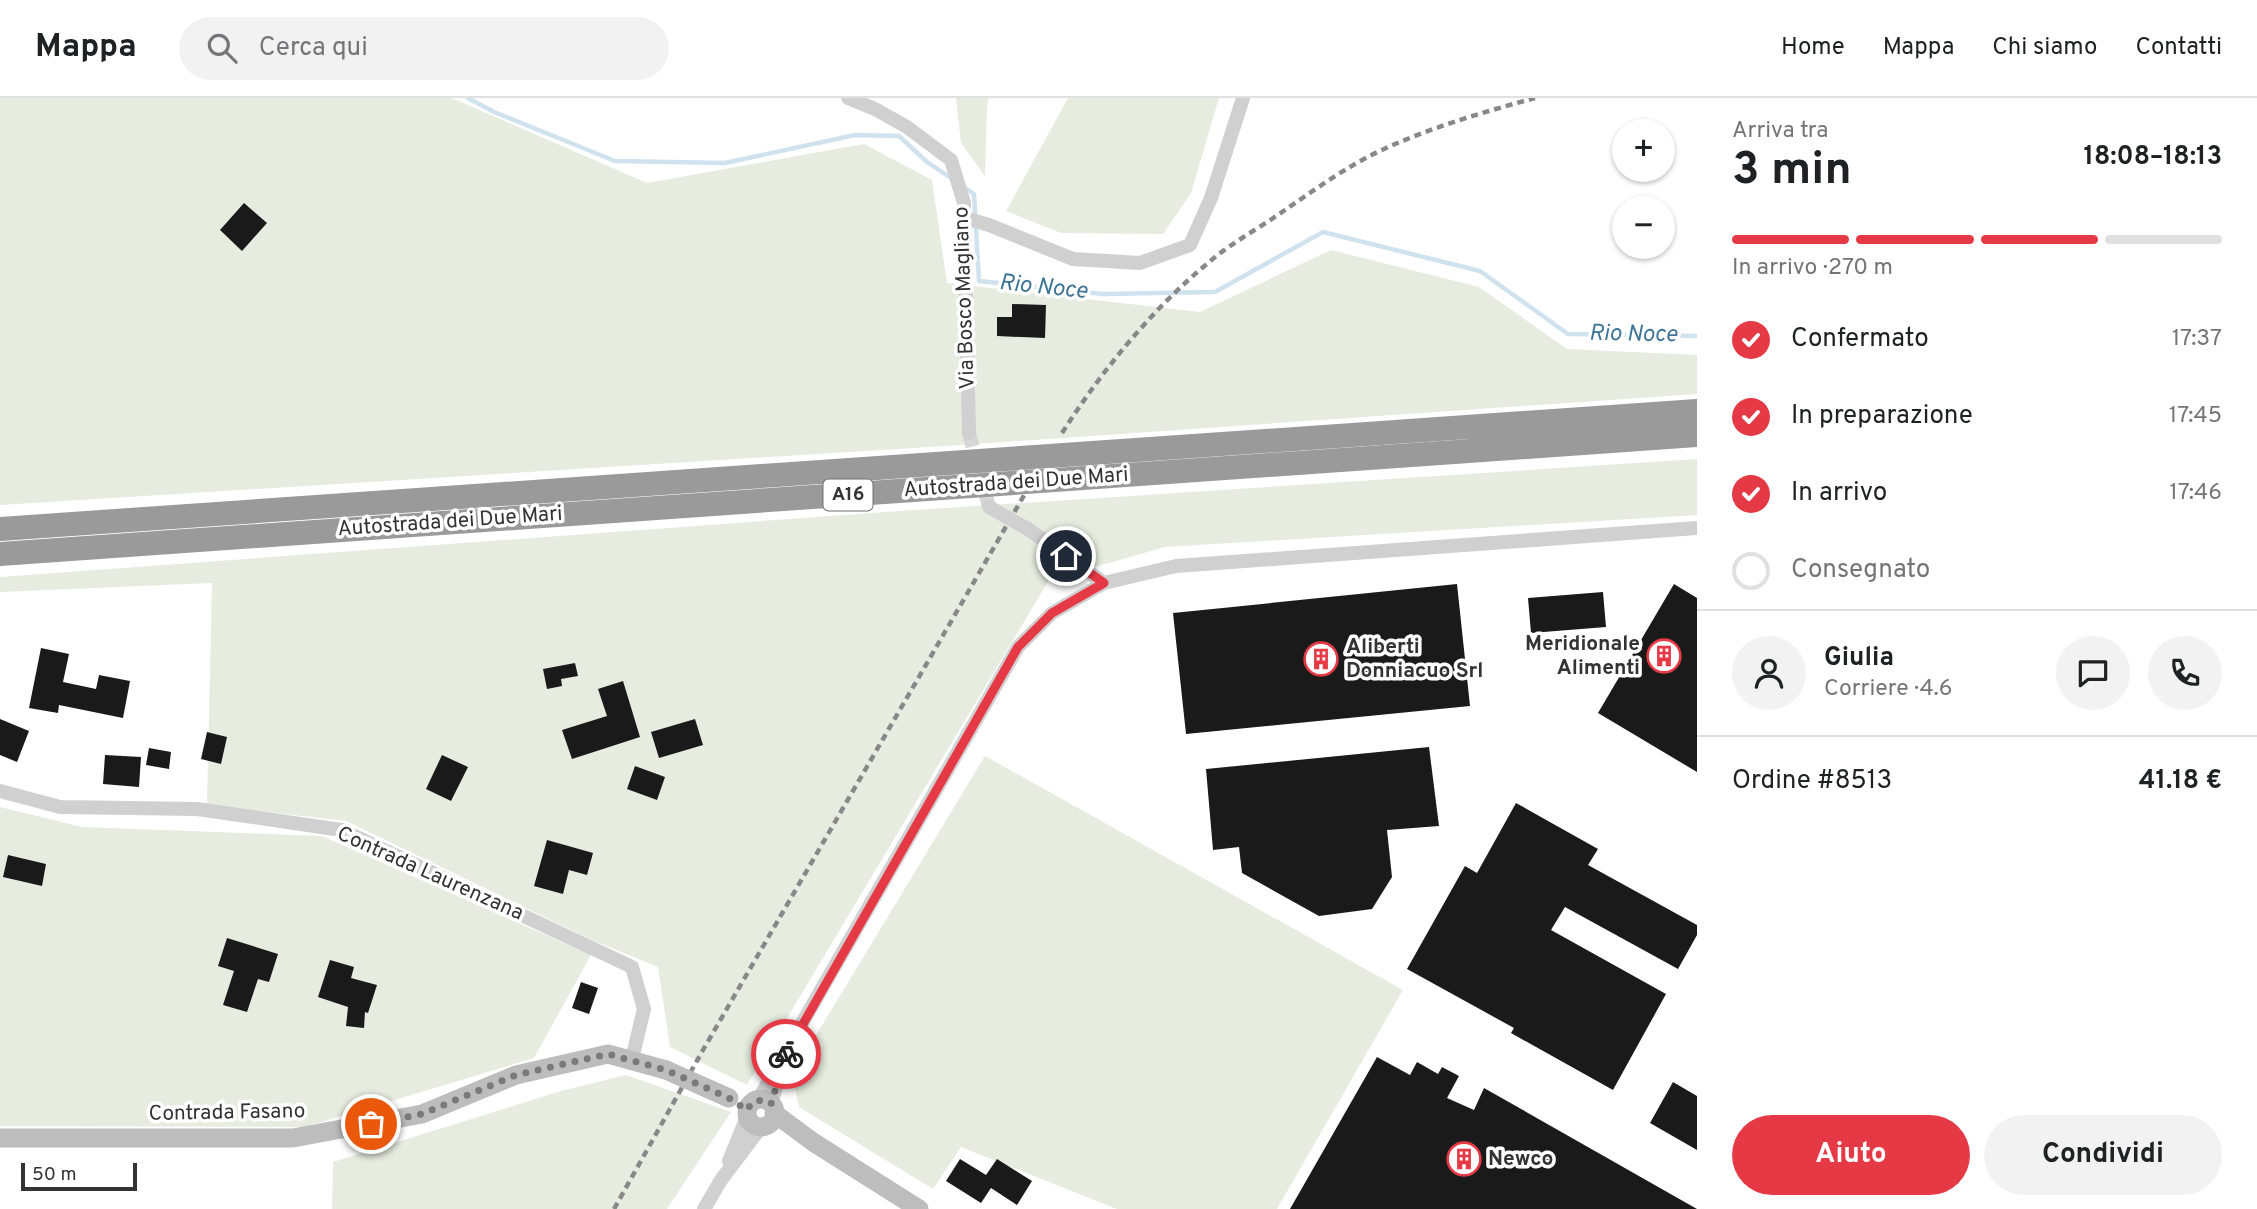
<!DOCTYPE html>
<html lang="it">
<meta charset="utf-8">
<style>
:root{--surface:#fff;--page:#f2f2f2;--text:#202124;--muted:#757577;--line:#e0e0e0;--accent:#e63946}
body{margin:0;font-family:Overpass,sans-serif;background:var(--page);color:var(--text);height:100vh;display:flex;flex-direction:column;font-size:26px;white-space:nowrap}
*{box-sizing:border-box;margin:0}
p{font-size:23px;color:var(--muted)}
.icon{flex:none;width:38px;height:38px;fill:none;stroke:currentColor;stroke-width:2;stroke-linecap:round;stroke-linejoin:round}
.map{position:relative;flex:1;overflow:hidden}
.panel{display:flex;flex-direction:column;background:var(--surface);width:560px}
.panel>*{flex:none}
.controls{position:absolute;left:1612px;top:21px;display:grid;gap:14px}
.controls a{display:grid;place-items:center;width:63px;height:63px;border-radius:50%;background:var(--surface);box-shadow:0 2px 5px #0004;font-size:35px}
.scale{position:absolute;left:21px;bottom:18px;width:116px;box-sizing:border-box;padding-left:7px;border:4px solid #333;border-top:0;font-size:19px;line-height:24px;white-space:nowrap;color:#333;-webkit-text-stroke:5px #fff;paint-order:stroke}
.pin{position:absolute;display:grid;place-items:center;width:60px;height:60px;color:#fff;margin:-30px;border:4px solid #fff;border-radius:50%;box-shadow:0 2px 7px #0007}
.courier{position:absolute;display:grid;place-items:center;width:70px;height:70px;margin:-35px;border:5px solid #e63946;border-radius:50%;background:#fff;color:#222;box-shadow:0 2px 9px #0007}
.overview em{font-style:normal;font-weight:700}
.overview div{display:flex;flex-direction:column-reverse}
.overview{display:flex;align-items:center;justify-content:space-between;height:119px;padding:0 35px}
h1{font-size:46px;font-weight:700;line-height:52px}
.bar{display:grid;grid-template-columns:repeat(4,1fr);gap:10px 7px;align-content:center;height:84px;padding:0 35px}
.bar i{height:9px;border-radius:5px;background:var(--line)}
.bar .current{background:var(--accent)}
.bar p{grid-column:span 4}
.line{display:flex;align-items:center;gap:18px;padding:0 35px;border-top:2px solid var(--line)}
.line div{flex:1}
.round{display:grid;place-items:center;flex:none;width:74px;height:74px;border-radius:37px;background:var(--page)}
ol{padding:0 35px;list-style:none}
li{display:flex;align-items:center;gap:21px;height:77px}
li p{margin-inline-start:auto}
li .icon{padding:7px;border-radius:50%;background:var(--accent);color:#fff;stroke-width:4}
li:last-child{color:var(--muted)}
li i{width:38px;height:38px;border:4px solid var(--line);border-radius:50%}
.action{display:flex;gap:14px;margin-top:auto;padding:14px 35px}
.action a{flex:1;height:80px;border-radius:42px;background:var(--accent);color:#fff;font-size:28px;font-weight:700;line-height:80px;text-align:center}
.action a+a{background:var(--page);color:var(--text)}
header{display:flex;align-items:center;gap:42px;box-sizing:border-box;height:98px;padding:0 35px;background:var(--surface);border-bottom:2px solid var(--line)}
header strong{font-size:33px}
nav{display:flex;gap:38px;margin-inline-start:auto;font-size:24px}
.search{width:490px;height:63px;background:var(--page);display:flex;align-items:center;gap:18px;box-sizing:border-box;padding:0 24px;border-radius:38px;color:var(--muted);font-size:26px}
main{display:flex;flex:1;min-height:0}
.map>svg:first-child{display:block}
.green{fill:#e6ecdf}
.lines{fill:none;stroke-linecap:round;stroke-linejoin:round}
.stream{stroke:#cfe2ee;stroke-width:4.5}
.building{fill:#1a1a1a}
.minor-tunnel{stroke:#d6d6d6;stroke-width:14;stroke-dasharray:14 7;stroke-linecap:butt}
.minor{stroke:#d0d0d0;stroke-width:14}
.secondary{stroke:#bdbdbd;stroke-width:19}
.motorway{stroke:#9a9a9a;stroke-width:24}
.rail{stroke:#888;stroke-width:4.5;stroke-dasharray:7 5;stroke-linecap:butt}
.minor-bridge{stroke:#d0d0d0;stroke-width:14}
.secondary-bridge{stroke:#bdbdbd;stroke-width:19}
.done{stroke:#7a7a7a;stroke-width:7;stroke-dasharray:0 12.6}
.route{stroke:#e63946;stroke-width:9}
.labels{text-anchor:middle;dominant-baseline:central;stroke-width:7;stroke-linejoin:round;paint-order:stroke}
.shield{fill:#fff;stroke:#707070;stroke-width:2}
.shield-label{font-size:19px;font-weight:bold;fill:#333}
.street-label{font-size:21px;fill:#333;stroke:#fff}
.poi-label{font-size:21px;font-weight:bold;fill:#333;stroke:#fff;text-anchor:start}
.water-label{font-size:23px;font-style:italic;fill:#3f7597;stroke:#fff}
</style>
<header>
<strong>Mappa</strong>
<div class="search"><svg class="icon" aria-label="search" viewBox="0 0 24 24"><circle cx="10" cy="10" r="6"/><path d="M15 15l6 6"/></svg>Cerca qui</div>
<nav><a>Home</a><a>Mappa</a><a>Chi siamo</a><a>Contatti</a></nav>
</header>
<main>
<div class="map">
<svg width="1697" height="1111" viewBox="0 0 1697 1111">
<rect width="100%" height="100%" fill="#fff"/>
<path class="green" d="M0,0h452l195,85 217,-39 68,36 15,103 253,29 131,-62 148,37 88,62 130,6v39l-736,51 -961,60z
M956,0h33l-2,8 -2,70 -24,-33z
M1068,0h151l-28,95 -28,41 -102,-1 -55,-22z
M1697,361v56l-532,32 -116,33 -302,505 -77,-38 -12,-80 -66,-27 -246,-119 -139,-16 5,-222 -212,9v-15l899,-66z
M985,658l418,234 -126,219h-160l-156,-62 -28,42 -134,-82 -7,-32z
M0,709l82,20 240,9 269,119 -57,103 -229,69 -305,-1z
M626,977l105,37 -64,97h-335l1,-47 228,-71z"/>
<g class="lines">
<path class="stream" d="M468,0l26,14 121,49 110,2 130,-28 44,1 28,26 27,18
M964,89l10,7 5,87 124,13 112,-2 108,-60 157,39 88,63 129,2"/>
</g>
<path class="building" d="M244,105l23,20 -25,28 -22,-21z
M1012,206l34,1 -1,33 -48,-2v-19h15z
M1457,486l13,122 -284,28 -13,-121z
M1674,486l23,14v174l-99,-59z
M1603,494l3,35 -75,6 -3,-35z
M41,550l28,6 -6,28 33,7 3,-14 31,6 -7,37 -64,-13 -1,8 -29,-5z
M575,565l3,13 -17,3 1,7 -15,3 -4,-20z
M623,583l17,56 -68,22 -10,-29 45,-14 -9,-27z
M0,621l29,12 -12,31 -17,-7z
M695,621l8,26 -44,13 -8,-26z
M207,634l20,5 -6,27 -20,-5z
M1429,649l10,79 -52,4 5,47 -20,32 -53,7 -77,-43 -3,-26 -26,3 -7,-81z
M149,650l22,4 -2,17 -23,-4z
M105,657l36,2 -2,30 -36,-3z
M442,657l26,12 -17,34 -25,-12z
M635,668l30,11 -8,23 -30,-11z
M1516,705l82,46 -10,16 109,60v10l-19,34 -113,-62 -14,23 115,64 -53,96 -102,-57 3,-5 -107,-59 58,-103 12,7z
M547,742l46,13 -6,22 -18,-5 -6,24 -29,-8z
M8,757l38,9 -4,22 -39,-9z
M227,840l51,16 -9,28 -11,-3 -11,33 -24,-7 11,-34 -16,-5z
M330,862l24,7 -3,11 26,7 -9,28 -3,-1 -1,16 -18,-2 2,-19 -30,-10z
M581,884l17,6 -9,26 -17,-6z
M1377,959l33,18 7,-13 21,12 4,-7 17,9 -12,22 27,12 10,-22 213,121h-407z
M1673,984l24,14v54l-47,-27z
M960,1061l26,16 11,-16 35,22 -15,24 -26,-17 -10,15 -35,-22z"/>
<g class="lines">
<path class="minor-tunnel" d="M969,335l20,74"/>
<path class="minor" d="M848,0l27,11 32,18 44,33 13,43 5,230
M965,120l24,7 84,34 67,4 50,-18 21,-47 32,-100
M1028,431l76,54
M0,693l60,16 137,2 145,21 290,137 12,42 -12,50
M758,1002l260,-453 34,-34 52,-30 72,-17 521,-38
M771,1006l9,-30
M729,1063l18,-44
M704,1111l17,-29 40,-53"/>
<path class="secondary" d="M747 1015a14 14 0 1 1 28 0a14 14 0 1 1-28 0Z
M774,1015l39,29 106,67
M0,1040h293l129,-24 94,-39 92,-21 58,16"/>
<path class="motorway" d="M0,431l1697,-118
M0,456l1697,-119"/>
<path class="rail" d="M1062,335c43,-67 95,-130 157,-179 21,-16 45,-29 66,-44 32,-22 64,-45 99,-61 48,-22 100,-37 151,-51
M614,1111l89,-159 323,-558"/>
<path class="minor-bridge" d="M989,409l39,22"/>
<path class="secondary-bridge" d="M666,972l63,28"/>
</g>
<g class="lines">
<path class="done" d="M371,1026l51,-10 94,-39 92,-21 58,16 63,28 18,12 4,-6 7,-4 13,4 15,-50"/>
<path class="route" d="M786,956l232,-407 34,-34 52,-30 -38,-27"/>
</g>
<defs>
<symbol id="building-ring" viewBox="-11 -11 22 22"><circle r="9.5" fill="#fff" stroke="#e63946" stroke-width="1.5"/><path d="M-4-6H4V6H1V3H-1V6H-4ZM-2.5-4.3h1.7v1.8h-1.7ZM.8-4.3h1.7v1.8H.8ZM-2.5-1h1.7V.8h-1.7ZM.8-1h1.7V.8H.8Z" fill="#e63946"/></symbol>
</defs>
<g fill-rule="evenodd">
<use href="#building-ring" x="1645" y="539" width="38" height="38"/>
<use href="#building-ring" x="1302" y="542" width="38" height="38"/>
<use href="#building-ring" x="1445" y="1042" width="38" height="38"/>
</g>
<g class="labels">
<rect class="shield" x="823.5" y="381.5" width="49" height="31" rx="5"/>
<g class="shield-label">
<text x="848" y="397">A16</text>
</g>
<g class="street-label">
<text transform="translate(965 200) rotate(-92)">Via Bosco Magliano</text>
<text transform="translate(1016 385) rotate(-4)">Autostrada dei Due Mari</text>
<text transform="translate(450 424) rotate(-4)">Autostrada dei Due Mari</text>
<text transform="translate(430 776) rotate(24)">Contrada Laurenzana</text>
<text transform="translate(227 1015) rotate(-1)">Contrada Fasano</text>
</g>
<g class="poi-label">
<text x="1640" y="546" text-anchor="end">Meridionale<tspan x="1640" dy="24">Alimenti</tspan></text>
<text x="1346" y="549">Aliberti<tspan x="1346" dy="24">Donniacuo Srl</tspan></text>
<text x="1488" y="1061">Newco</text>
</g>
<g class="water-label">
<text transform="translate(1043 190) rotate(6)">Rio Noce</text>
<text transform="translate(1633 237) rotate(1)">Rio Noce</text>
</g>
</g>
</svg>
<div class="controls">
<a>+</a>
<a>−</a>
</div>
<div class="scale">50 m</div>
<div class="pin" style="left:371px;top:1026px;background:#ea580c"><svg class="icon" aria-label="bag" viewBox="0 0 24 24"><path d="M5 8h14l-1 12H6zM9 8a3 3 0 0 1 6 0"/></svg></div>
<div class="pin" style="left:1066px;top:458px;background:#1f2937"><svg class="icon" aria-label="home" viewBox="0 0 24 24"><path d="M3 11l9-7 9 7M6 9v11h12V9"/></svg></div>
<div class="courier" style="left:786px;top:956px"><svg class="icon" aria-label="bike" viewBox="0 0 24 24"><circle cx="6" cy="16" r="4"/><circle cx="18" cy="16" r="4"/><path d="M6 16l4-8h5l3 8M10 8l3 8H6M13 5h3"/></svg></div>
</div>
<section class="panel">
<div class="overview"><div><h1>3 min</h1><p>Arriva tra</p></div><em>18:08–18:13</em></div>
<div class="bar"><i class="current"></i><i class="current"></i><i class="current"></i><i></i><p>In arrivo · 270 m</p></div>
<ol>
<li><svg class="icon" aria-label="check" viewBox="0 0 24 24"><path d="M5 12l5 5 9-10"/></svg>Confermato<p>17:37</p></li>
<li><svg class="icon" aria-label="check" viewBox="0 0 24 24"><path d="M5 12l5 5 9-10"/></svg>In preparazione<p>17:45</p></li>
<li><svg class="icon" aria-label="check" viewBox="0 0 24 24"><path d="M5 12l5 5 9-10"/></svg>In arrivo<p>17:46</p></li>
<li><i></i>Consegnato</li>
</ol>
<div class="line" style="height:126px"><a class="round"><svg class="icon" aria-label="person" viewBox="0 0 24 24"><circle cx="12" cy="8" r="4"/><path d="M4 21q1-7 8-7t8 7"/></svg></a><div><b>Giulia</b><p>Corriere · 4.6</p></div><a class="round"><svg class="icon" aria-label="chat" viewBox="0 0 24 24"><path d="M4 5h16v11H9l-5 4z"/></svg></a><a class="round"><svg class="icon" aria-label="phone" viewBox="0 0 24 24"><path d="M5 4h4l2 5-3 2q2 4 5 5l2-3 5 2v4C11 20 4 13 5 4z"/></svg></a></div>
<div class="line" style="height:91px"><div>Ordine #8513</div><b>41.18 €</b></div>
<div class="action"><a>Aiuto</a><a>Condividi</a></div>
</section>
</main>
